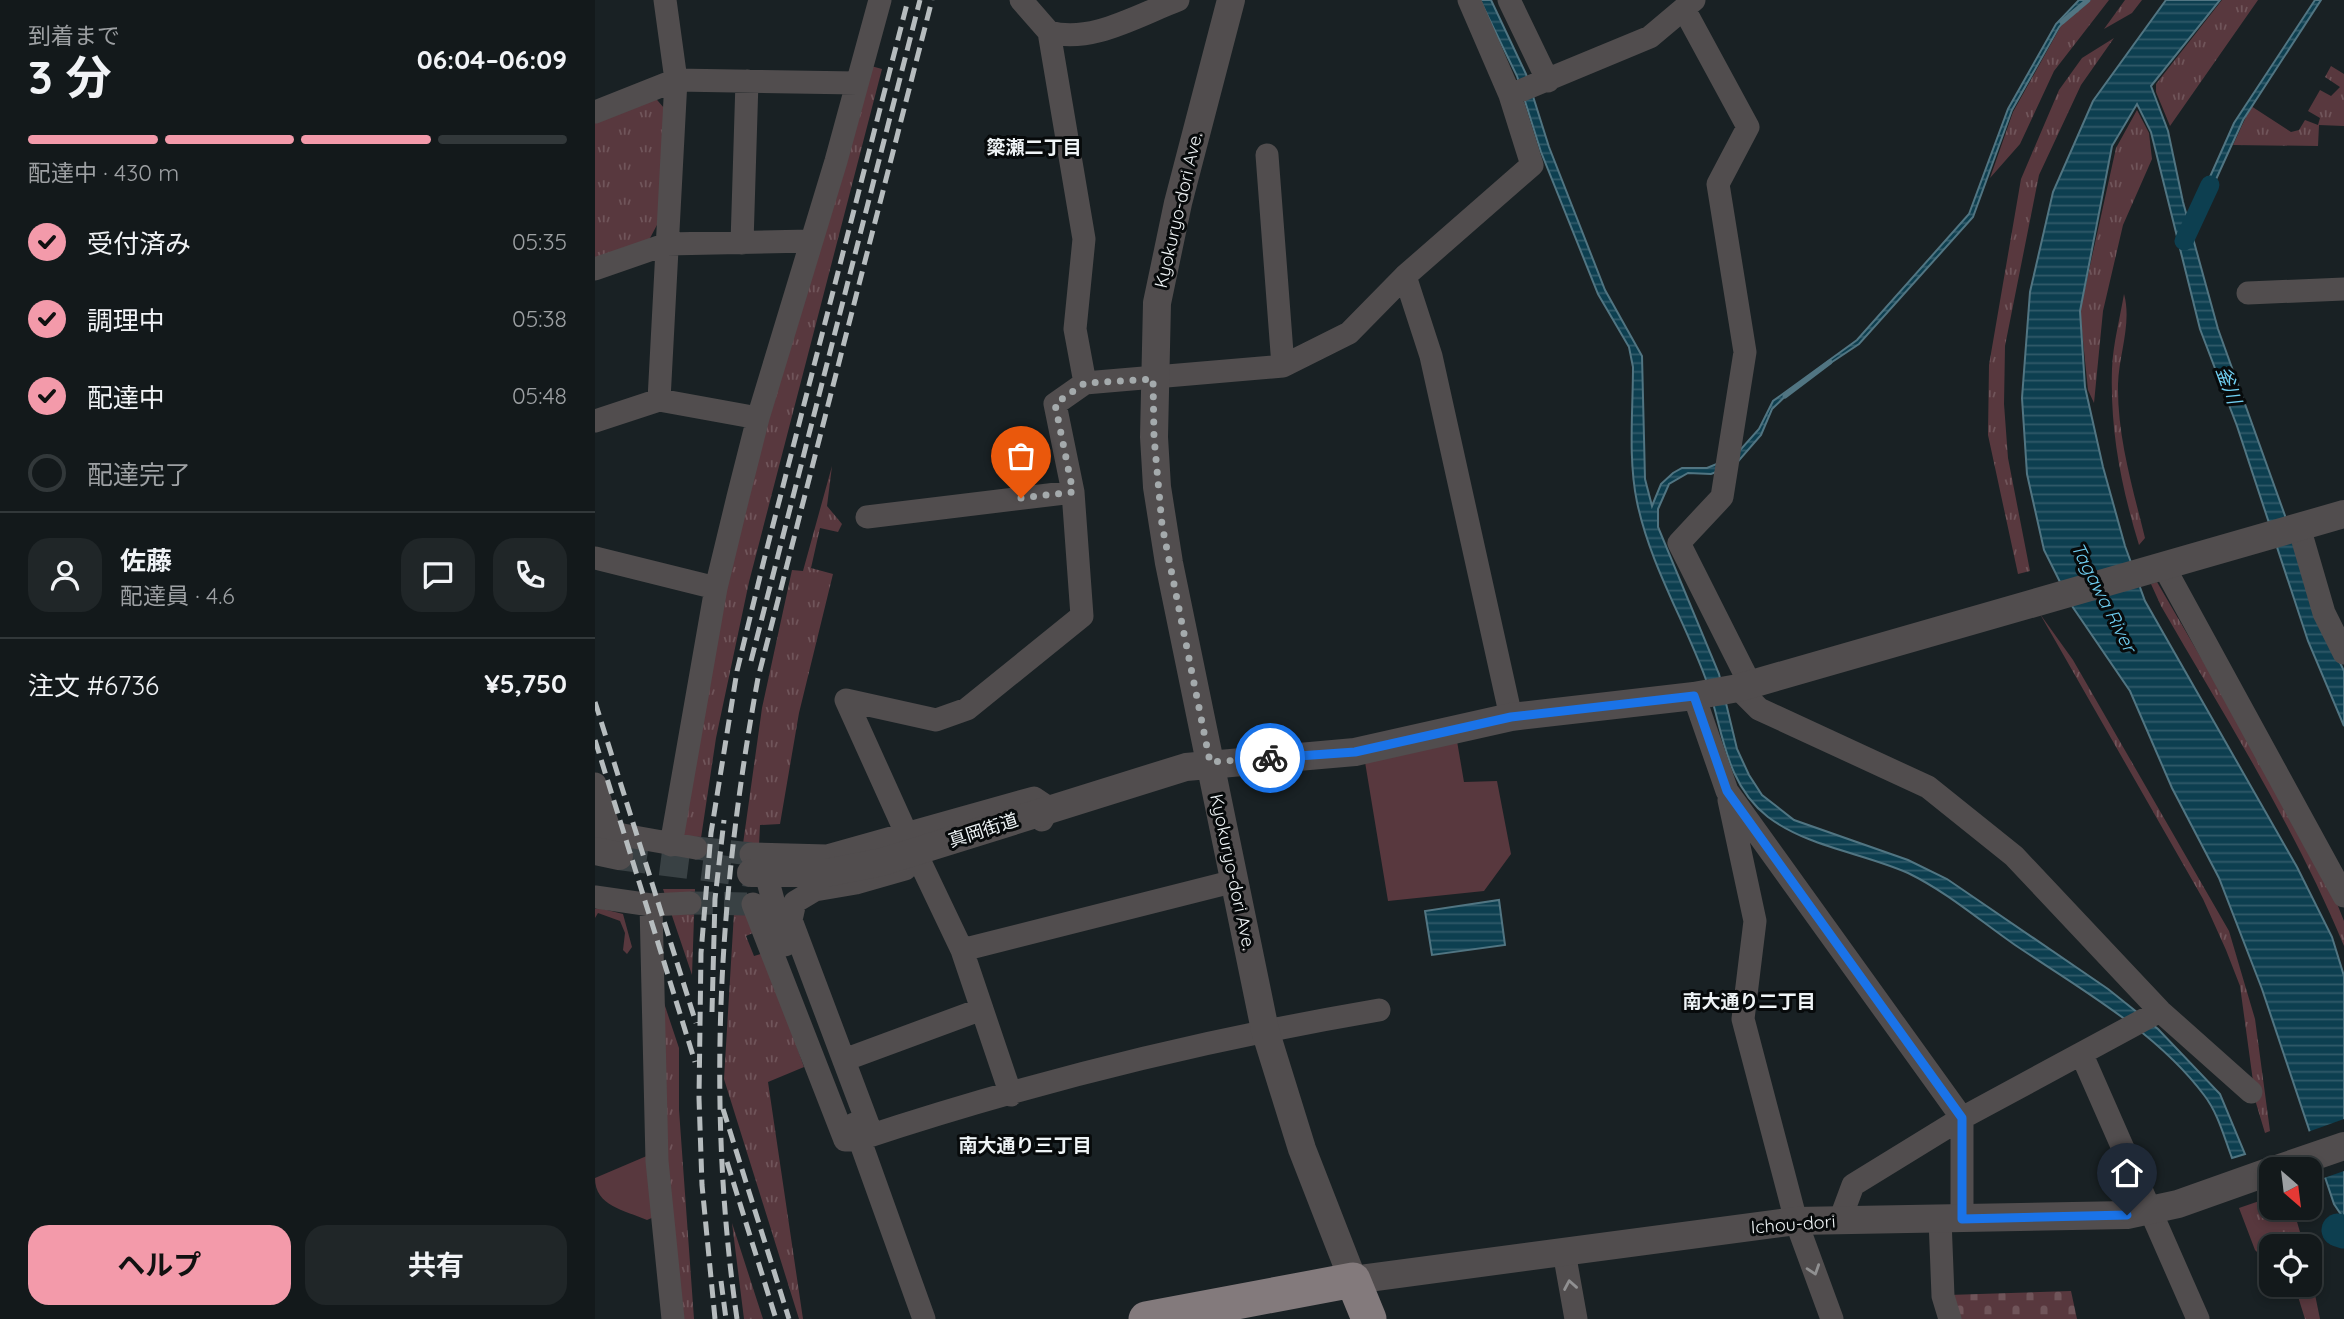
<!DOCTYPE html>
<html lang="ja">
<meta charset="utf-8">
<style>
:root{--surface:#13191b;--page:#202628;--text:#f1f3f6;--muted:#9da0a3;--line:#32383a;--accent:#f39aaa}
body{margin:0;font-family:Quicksand,"Noto Sans JP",sans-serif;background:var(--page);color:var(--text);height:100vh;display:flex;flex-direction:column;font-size:26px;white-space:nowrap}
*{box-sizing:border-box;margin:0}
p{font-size:23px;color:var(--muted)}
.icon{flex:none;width:38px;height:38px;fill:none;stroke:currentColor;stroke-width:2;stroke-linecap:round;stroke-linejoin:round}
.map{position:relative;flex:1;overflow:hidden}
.side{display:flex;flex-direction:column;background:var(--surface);width:595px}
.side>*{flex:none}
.needle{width:46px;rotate:152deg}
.buttons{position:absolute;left:1664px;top:1157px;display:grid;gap:14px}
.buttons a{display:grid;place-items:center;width:63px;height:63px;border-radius:14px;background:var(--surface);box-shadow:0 4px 10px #0003,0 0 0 2px var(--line);font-size:35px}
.pin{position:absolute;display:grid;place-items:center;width:60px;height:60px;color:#fff;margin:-72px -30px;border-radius:50% 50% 50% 0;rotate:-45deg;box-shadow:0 0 7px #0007}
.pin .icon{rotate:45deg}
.courier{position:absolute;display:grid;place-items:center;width:70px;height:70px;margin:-35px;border:5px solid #1a73e8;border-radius:50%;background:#fff;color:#222;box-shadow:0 2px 9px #0007}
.overview em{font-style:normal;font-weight:700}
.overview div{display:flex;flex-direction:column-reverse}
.overview{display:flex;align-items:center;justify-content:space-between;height:119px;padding:0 28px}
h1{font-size:46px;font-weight:700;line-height:52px}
.bar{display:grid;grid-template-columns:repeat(4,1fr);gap:10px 7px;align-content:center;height:84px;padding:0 28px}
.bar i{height:9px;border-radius:5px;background:var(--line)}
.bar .current{background:var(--accent)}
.bar p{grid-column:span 4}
.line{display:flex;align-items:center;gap:18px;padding:0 28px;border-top:2px solid var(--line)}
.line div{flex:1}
.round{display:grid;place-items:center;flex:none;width:74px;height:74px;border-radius:21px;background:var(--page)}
ol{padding:0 28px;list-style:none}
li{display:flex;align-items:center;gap:21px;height:77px}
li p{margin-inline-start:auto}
li .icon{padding:7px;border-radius:50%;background:var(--accent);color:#111;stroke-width:4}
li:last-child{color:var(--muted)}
li i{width:38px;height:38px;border:4px solid var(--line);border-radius:50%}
.cta{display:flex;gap:14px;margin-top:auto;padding:14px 28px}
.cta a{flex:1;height:80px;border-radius:21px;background:var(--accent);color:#111;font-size:28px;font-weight:700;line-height:80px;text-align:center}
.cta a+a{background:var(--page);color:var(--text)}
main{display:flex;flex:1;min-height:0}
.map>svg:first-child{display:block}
.grass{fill:url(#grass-tufts)}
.cemetery{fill:url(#cemetery-stones)}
.garden{fill:#58383e}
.water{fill:url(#water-rules);stroke:#517582;stroke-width:2}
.pier{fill:#192124}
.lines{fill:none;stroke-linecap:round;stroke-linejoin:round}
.stream{stroke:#517582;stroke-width:5}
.canal{stroke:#0d3f50;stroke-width:19}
.river{stroke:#0d3f50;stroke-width:33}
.minor-tunnel{stroke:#394144;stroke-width:23;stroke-dasharray:23 11;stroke-linecap:butt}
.tertiary-tunnel{stroke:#394144;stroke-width:28;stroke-dasharray:28 14;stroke-linecap:butt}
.minor{stroke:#514d4e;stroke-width:23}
.tertiary{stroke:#514d4e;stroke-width:28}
.primary{stroke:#837a7c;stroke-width:35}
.rail{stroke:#b6bcbe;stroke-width:5;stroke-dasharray:14 7;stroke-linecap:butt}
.oneway{stroke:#909091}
.done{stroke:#a4aaac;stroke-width:7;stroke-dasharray:0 12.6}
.route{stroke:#1a73e8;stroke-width:9}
.labels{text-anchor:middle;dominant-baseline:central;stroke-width:6;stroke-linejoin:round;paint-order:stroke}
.street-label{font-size:18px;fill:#eff4f6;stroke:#070a0b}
.neighbourhood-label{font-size:19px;font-weight:bold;fill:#eff4f6;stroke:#070a0b}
.water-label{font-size:19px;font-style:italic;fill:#70cff2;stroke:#070a0b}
</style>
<main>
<section class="side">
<div class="overview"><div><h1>3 分</h1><p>到着まで</p></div><em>06:04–06:09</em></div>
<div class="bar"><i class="current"></i><i class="current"></i><i class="current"></i><i></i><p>配達中 · 430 m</p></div>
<ol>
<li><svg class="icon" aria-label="check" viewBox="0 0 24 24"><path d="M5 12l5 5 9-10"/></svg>受付済み<p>05:35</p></li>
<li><svg class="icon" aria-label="check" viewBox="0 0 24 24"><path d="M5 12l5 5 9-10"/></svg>調理中<p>05:38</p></li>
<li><svg class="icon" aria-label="check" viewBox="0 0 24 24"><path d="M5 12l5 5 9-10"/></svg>配達中<p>05:48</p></li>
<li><i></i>配達完了</li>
</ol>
<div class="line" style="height:126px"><a class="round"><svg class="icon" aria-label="person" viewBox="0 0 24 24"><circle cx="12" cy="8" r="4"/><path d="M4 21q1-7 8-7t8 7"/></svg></a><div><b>佐藤</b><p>配達員 · 4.6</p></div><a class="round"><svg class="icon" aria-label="chat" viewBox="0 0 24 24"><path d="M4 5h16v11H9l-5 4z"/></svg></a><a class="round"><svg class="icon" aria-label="phone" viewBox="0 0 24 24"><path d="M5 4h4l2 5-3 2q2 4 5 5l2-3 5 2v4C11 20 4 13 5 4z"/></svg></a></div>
<div class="line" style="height:91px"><div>注文 #6736</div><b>¥5,750</b></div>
<div class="cta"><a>ヘルプ</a><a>共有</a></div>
</section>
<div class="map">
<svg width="1749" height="1319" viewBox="0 0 1749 1319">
<defs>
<pattern id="grass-tufts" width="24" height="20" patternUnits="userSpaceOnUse" patternTransform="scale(1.75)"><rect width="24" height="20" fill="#58383e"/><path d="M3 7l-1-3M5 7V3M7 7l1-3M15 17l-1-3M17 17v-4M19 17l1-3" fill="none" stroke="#70555a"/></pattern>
<pattern id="cemetery-stones" width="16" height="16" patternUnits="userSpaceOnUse" patternTransform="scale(1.75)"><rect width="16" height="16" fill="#58383e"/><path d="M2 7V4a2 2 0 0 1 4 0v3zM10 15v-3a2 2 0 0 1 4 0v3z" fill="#70555a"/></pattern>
<pattern id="water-rules" width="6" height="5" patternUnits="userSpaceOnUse" patternTransform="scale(1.75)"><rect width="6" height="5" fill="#0d3f50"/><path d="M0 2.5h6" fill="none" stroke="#315b6a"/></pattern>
</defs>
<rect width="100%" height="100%" fill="#192124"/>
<path class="grass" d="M1496,0h18l-55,71 -34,73 -30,34 23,-66 49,-88z
M1530,0h17l-10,13 -28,16z
M1627,0h36l-88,126 -14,-34v-8z
M1519,38l-33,47 -42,90 -34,171 -1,58 4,54 22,113 -12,3 -30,-139 1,-70 32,-186 38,-89 23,-32z
M276,66l11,3 -133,513 -33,156 -15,100 -22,-1 61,-321z
M1736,66l13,8v52l-25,-1 -1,21 -85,-1 18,-39 40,26 8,-2 6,-10 13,5 2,-7 -12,-7 12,-21 11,6 9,-9 -15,-10z
M57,94l12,14 -6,115 -9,17 -54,20v-143z
M1542,110l12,23 3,26 -29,66 -20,86 -9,92 -6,-13 -8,-79 36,-163z
M1529,294c8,29 -5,60 -6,90 -1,52 15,105 27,154l-6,7c-18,-59 -29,-115 -27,-176 1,-25 8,-51 12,-75z
M237,466l-5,40 15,18 -4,8 -18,-4 -9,40 22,6 -34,139 -19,111 -20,1 -1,21 -16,-2 19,-136 30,-138 11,1z
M1562,582l136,234 41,80 10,25v25c-49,-119 -119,-229 -183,-340l-10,-22z
M1445,614l33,46 156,271 26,88 15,112 -5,2 -9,-30 -16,-117 -14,-36 -23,-51z
M68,889h32l-3,86z
M140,896h10l10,36 -9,4 8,20 10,-3 40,114 -36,15 35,237h-4l-75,-240z
M67,997l17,51v62l15,209h-11l-19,-161z
M1676,1197v11h22l11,38h-33v20l-16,-16 -16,-42z
M137,1223l31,96h-19z
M1715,1270l10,49h-15l-9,-29 -6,-5 20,-1z"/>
<path class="cemetery" d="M1476,1291l6,28h-120l-9,-24z"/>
<path class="garden" d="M862,741l7,41 33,-1 14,73 -27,37 -96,10 -23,-139z
M4,908l24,6 9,33 -5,7 -4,-4 2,-17 -5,-12 -22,-8 -3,5v-9z
M54,1155l5,62 -7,3c-23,-10 -52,-14 -52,-42z"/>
<path class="water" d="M885,0h11l35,74 23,73 56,143 37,66 3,123 7,27 9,-22 12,-11 9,-5h25l27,-11 25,-28 14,-28 84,-61 112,-126 39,-105 48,-85 23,-24h9l-18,14 -11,13 -47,83 -39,107 -114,127 -63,42 -24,23 -11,26 -26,30 -24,9 -23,-1 -19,11 -11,25v18l61,147 18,75 12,26 13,20 32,25 114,40 39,19 161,110 50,40 62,65 25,60 -13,4c-8,-21 -14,-45 -28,-63 -47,-63 -125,-107 -189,-150 -36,-25 -68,-53 -107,-72 -45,-20 -100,-26 -140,-56 -45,-35 -45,-91 -63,-140 -22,-59 -55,-113 -68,-175 -9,-43 -4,-91 -4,-135l-4,-20 -31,-53 -57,-142 -24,-76z
M1571,0h54l-69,86 17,45 15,71 35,127 112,312 14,30v55l-36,-85 -71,-215 -37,-97 -49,-197 -14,-28 -25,42 -32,165 5,76 18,80 22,79 20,55 152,266 35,70 12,39v243l-10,-15 -72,-215 -43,-111 -47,-90 -42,-97 -58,-85 -28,-56 -17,-76 -5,-76 8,-106 23,-100 40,-91z
M1720,0h6l-78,120 -40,88 -6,-2 37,-83z
M904,900l6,45 -73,10 -7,-44z"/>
<path class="pier" d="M1749,1119v52l-23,8 -16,-46z"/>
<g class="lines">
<path class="stream" d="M1467,22l26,-22
M1190,396l45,-34"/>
<path class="canal" d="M1589,241l26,-56"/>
<path class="river" d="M1743,1230l6,2"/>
<path class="minor-tunnel" d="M101,848l55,6
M95,903l63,1"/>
<path class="tertiary-tunnel" d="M24,856l132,17"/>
<path class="minor" d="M426,0l28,32 35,207 -9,90 10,54
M874,0l41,95
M914,0l39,81
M1089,9l64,118 -30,57 27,168 -23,145 -43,46 71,141
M454,32c42,12 89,-17 129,-32
M0,112l81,-32 181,3
M672,155l16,211
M147,243l5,-162
M0,269l72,-25 143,-3
M810,276l26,80 80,361
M1653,293l96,-4
M64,400l17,-320 -11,-80
M0,421l64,-21 99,18
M272,517l206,-25
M1704,527l25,86 20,40
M0,558l121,30
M1568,565l181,331
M1143,688l21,21 169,78 86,69 146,155 91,81
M1099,696l33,95 235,327v101
M0,784l16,51
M1134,800l26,121 -12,98 53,202 36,98
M0,830l101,18
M312,835l-61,-135 90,20 31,-11 115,-93 -9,-124 -18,-88 30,-21 198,-17 66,-33 56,-57 127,-111 -22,-70 140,-58 44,-37
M76,845l45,-257 22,-91 20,-79 78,-257 44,-161
M156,854l76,2 207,-58 15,10 -7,12
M326,864l41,86 49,145
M171,874l19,71
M0,897l56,8 39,-2
M158,904l92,236 15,-1c169,-56 343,-99 519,-129
M56,905l6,256 16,158
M367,950l273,-69
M1487,1055l116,264
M249,1060l138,-51
M259,1124l70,195
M277,1135l-81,-215 4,-18 20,-12 41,-7 49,-14
M1345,1219l3,77 7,23
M1245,1220l13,-35 109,-67 198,-107
M969,1252l12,67"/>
<path class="tertiary" d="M636,0l-53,203 -21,100 -3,134 3,50 12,76 96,467 37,119 51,131 443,-59 331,-6 51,-11 93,-33
M0,851l24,5
M156,873h75l56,-11 304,-95 169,-15 156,-35 183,-21 44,-8 606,-174
M1682,1169l67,-23"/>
<path class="primary" d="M551,1319l207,-39 16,39"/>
<path class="rail" d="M156,661l169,-661
M0,702l101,321
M0,740l100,322
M117,1012l3,-113 9,-79
M128,1109l66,210
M132,1162l49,157
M126,1281l5,38
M120,1319l-13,-134 -3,-87 2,-145 10,-120 26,-162 27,-111 144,-560
M142,1319c-31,-215 -18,-428 21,-641l174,-678"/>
</g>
<defs><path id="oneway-chevron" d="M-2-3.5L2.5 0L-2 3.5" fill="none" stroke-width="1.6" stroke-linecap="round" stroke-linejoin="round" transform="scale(1.75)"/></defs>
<g class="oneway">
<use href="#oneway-chevron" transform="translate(1219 1270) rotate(71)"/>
<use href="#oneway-chevron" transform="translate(975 1285) rotate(-100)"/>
</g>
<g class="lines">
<path class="done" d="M426,498l52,-6 -18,-88 30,-21 68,-4 1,58 8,88 48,237 60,-4"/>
<path class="route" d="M675,758l85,-6 156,-35 183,-21 33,95 235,327v101l165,-4"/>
</g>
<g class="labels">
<g class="street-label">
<text transform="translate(583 210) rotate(-77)">Kyokuryo-dori Ave.</text>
<text transform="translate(388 830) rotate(-18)">真岡街道</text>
<text transform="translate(638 872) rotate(78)">Kyokuryo-dori Ave.</text>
<text transform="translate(1198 1224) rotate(-4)">Ichou-dori</text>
</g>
<g class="neighbourhood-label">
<text x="439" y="147">簗瀬二丁目</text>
<text x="1154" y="1001">南大通り二丁目</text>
<text x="430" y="1145">南大通り三丁目</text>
</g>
<g class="water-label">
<text transform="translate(1634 385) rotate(70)">釜川</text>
<text transform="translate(1509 597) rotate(63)">Tagawa River</text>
</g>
</g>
</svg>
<div class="buttons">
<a><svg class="needle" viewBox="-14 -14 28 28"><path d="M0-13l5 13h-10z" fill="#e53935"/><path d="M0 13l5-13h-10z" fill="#9da0a3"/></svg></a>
<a><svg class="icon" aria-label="locate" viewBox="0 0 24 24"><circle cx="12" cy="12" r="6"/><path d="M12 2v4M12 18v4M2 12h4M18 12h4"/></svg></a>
</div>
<div class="pin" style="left:426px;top:498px;background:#ea580c"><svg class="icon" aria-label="bag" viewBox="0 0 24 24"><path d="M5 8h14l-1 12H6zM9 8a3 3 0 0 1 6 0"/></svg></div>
<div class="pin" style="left:1532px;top:1215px;background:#1f2937"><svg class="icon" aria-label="home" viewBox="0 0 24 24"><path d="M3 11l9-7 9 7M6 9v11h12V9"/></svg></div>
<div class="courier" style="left:675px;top:758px"><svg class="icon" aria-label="bike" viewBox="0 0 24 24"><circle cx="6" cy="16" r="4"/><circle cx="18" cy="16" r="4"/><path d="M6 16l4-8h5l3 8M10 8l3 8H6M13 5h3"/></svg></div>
</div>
</main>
